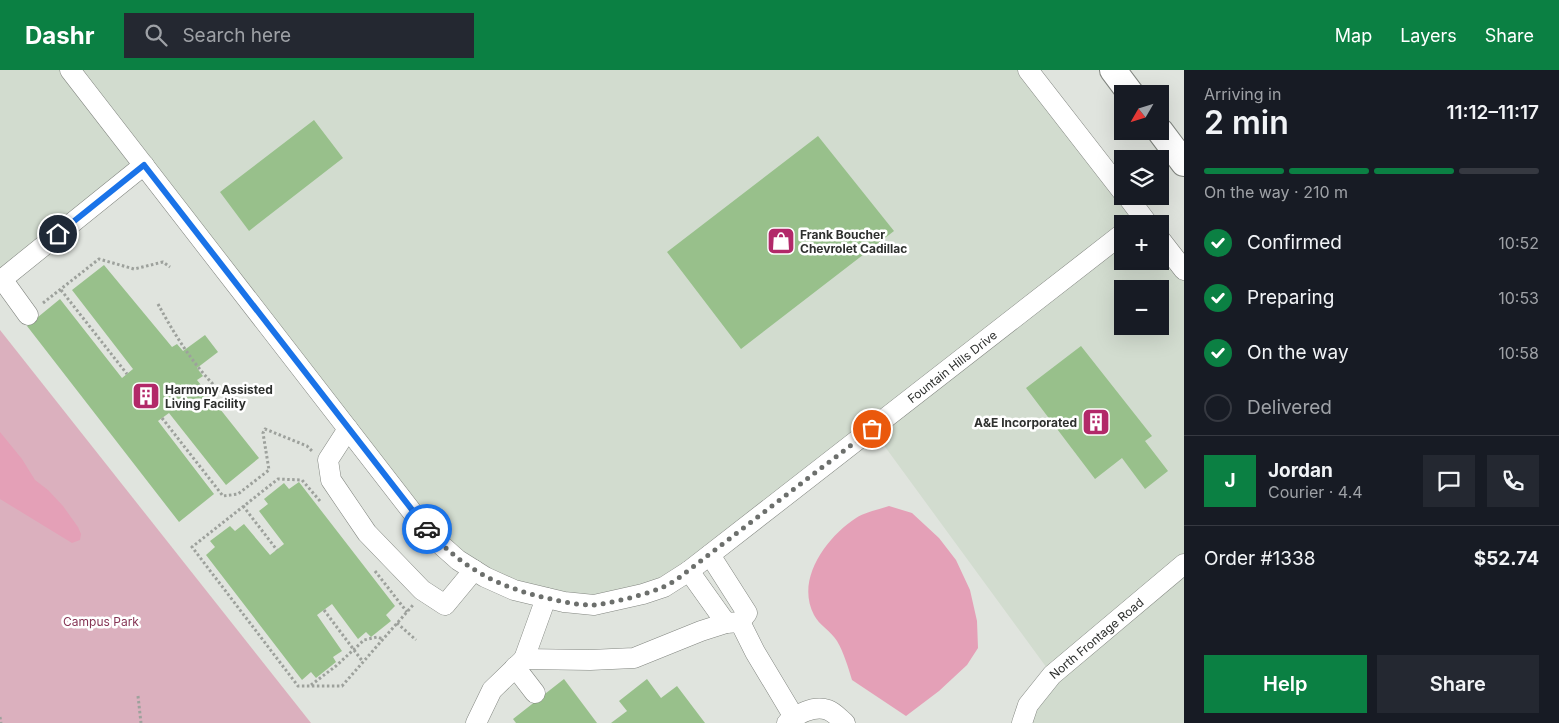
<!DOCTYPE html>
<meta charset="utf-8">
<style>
:root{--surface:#171b24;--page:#242831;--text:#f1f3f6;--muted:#9ea1a6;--line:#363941;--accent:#0b8043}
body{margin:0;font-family:Inter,sans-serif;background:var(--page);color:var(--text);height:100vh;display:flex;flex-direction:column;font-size:19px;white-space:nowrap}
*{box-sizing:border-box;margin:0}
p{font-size:16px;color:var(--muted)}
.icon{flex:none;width:28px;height:28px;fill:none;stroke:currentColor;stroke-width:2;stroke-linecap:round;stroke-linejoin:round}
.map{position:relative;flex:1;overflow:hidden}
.details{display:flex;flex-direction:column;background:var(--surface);width:375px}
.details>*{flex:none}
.needle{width:32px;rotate:231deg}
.fabs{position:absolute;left:1114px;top:15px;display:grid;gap:10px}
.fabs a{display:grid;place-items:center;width:55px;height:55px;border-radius:0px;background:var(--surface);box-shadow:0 5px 20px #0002;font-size:25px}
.pin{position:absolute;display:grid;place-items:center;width:42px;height:42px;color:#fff;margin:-21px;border:2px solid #fff;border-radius:50%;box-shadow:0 1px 5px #0007}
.courier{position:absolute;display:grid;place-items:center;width:50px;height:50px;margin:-25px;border:4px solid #1a73e8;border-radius:50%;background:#fff;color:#222;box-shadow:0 1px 6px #0007}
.summary em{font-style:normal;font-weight:600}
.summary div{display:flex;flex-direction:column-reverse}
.summary{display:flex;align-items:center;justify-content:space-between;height:85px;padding:0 20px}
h1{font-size:32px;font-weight:600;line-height:38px}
.bar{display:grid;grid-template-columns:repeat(4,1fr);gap:8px 5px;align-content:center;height:60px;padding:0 20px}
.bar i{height:6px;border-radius:4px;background:var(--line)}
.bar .selected{background:var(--accent)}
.bar p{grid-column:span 4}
.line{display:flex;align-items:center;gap:12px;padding:0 20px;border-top:1px solid var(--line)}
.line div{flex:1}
.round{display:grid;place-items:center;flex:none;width:52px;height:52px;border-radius:0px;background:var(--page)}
ol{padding:0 20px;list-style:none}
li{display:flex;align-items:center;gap:15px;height:55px}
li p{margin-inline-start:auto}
li .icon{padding:5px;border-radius:50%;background:var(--accent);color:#fff;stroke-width:4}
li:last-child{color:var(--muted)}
li i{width:28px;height:28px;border:2px solid var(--line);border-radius:50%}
.primary-button{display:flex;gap:10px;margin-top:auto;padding:10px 20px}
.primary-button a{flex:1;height:58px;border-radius:0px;background:var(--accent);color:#fff;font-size:20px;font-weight:600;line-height:58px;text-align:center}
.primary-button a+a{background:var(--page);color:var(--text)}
header{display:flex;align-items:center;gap:30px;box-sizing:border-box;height:70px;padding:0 25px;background:var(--accent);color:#fff}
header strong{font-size:24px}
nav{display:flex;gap:28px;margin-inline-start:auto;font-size:18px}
.search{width:350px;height:45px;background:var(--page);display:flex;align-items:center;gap:12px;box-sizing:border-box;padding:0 18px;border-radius:0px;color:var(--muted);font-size:19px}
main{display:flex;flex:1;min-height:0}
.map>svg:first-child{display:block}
.built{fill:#d2dccf;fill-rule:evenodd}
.green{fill:#dbb0be}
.water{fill:#e4a0b7}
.building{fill:#98c08b}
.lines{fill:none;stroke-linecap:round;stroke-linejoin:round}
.minor-casing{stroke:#828680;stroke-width:21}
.major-casing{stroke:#828680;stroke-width:28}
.path{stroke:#9da19c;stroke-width:3;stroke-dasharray:2.5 2.5;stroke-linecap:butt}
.minor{stroke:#fff;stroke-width:20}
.major{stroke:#fff;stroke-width:26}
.done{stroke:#6c6f6c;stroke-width:5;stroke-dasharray:0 9}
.route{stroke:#1a73e8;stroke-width:6}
.labels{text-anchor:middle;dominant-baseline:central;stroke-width:5;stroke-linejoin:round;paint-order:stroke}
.poi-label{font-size:12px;font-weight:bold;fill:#2e302e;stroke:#fff;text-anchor:start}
.street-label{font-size:12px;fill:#2e302e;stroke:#fff}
.park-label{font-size:12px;fill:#863555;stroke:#fff}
</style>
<header>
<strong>Dashr</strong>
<div class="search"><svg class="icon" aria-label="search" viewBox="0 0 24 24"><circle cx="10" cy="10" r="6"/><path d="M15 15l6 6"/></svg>Search here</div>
<nav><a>Map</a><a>Layers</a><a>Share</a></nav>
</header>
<main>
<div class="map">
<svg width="1184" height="653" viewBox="0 0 1184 653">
<rect width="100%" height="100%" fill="#e0e4de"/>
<path class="built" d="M0,0h1028l120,154h-26v37h38v-22l24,31v453h-162l30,-48 -180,-246 -208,158 -100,15 -106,-42 -314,-395 -144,116zM1122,219h38v37h-38z"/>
<path class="green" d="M0,260l311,393h-311z"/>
<path class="water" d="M0,362l22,27 13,21 13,10 15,16 15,21 3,7 -1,6 -8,3 -72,-44z
M889,436l23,7 27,25 17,22 14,30 7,31 1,27 -11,17 -28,26 -33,25 -54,-36c-4,-13 -8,-27 -15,-39 -6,-10 -18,-16 -23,-26 -19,-36 13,-78 42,-97 9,-6 22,-8 33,-12z"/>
<path class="building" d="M314,50l29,38 -94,73 -29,-39z
M818,66l76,95 -153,118 -74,-97z
M104,195l68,82 5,-3 6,7 22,-16 13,17 -21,16 6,8 -6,4 62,78 -33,27 -57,-72 -11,8 56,73 -35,28 -152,-196 33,-27 62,79 11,-9 -61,-79z
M1081,276l71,90 -7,5 23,30 -23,18 -23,-31 -27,21 -69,-91z
M299,412l96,124 -9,9 5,6 -20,16 -5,-5 -8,7 -26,-35 -15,11 25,36 -9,6 3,5 -20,16 -5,-6 -9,8 -96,-125 9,-8 -5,-6 20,-15 5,5 9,-7 26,31 14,-11 -25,-33 9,-7 -4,-5 20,-16 5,6z
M564,609l33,44h-81l-3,-4z
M647,609l14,19 16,-12 28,37h-94l16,-12 -8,-10z"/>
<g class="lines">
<defs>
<g id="minor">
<path id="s1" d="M70,0l353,456 17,18 18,16 27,17 29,13 50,12 30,3 49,-11 21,-7 25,-16 433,-337"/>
<path d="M1028,0l94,121"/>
<path d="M1127,126l21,28"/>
<path d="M1160,169l24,31"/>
<path d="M2,209l26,36"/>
<path d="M0,211l144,-116"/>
<path d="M348,359l-20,31 3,20 36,53 55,57 23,15 29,-35"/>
<path d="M689,501l37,52"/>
<path d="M546,528l-22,61 66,1 44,-2 67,-27 25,-8 14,-1 7,-9 -37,-58"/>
<path d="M740,552l15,30 39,65"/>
<path d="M515,597l20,26"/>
<path d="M476,653l16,-33 32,-31"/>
<path d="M787,653c10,-9 27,-18 41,-13 6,2 12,9 17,13"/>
<path id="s2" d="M1022,653l6,-18 24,-30 132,-111"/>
</g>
<path id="major" d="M1113,0l18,24
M1160,61l24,32"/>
</defs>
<use href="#minor" class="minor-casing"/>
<use href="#major" class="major-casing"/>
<path class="path" d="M61,220l66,84
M43,233l56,-44 35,10 29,-7 7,5
M158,234c20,37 44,75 78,101
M162,348l61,78 15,-2 31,-24 -6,-37 2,-4 42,17 6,6
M320,431l-18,-21 -24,-1 -86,68 106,139h44l71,-81
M243,436l34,44
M375,501l32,41
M324,540l39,52
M397,553l19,17
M311,615l25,-19 28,-26 13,-3 6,2
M138,626l3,27
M0,647l1,6"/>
<use href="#minor" class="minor"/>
<use href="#major" class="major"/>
</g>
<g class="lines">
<path class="done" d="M427,459c34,38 70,58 120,69 15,4 31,7 46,7 15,-1 56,-11 70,-18 10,-4 18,-11 26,-17l183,-141"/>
<path class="route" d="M58,164l86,-69 283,364"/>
</g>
<defs>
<symbol id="shop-square" viewBox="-11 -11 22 22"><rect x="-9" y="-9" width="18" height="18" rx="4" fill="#b22969" stroke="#fff"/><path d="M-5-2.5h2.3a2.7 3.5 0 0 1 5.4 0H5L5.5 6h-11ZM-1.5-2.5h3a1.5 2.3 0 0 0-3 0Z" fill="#fff"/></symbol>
<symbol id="building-square" viewBox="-11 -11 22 22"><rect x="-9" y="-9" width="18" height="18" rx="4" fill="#b22969" stroke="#fff"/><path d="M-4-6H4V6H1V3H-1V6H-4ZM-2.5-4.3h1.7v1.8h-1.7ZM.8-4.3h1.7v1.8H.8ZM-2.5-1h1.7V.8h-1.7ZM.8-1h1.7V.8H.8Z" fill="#fff"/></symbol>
</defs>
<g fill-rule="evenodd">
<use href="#shop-square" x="765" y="155" width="32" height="32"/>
<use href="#building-square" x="130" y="310" width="32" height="32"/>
<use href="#building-square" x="1080" y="336" width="32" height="32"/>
</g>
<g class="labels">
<g class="poi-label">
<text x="800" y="164">Frank Boucher<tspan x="800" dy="14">Chevrolet Cadillac</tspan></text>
<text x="165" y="319">Harmony Assisted<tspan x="165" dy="14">Living Facility</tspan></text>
<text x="1077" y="352" text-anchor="end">A&amp;E Incorporated</text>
</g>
<g class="street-label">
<text stroke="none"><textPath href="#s1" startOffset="1206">Fountain Hills Drive</textPath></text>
<text stroke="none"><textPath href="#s2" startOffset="115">North Frontage Road</textPath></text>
</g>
<g class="park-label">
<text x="101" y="551">Campus Park</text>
</g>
</g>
</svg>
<div class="fabs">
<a><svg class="needle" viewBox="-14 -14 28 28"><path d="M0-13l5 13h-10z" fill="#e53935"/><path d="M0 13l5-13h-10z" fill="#9ea1a6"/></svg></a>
<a><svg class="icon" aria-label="layers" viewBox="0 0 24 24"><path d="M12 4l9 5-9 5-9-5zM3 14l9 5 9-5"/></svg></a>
<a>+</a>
<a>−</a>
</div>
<div class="pin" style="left:872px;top:359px;background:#ea580c"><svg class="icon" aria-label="bag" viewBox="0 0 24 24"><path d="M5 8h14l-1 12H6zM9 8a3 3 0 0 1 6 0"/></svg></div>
<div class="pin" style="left:58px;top:164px;background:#1f2937"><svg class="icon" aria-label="home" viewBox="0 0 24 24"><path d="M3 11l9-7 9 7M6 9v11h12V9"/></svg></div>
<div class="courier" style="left:427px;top:459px"><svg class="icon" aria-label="car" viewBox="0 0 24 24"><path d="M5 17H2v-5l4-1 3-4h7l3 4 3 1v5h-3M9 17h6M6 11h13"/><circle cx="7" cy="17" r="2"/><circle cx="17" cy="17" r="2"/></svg></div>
</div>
<section class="details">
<div class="summary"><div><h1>2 min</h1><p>Arriving in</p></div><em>11:12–11:17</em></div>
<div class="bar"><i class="selected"></i><i class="selected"></i><i class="selected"></i><i></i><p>On the way · 210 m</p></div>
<ol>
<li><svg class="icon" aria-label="check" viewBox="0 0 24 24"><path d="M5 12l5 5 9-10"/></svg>Confirmed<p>10:52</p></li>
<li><svg class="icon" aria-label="check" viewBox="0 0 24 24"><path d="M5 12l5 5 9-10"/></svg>Preparing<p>10:53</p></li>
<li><svg class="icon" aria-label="check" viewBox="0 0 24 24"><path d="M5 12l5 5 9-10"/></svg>On the way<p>10:58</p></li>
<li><i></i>Delivered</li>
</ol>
<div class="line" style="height:90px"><b class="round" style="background:var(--accent);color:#fff">J</b><div><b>Jordan</b><p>Courier · 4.4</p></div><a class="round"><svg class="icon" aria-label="chat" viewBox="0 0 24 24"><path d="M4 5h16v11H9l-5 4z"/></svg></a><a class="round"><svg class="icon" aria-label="phone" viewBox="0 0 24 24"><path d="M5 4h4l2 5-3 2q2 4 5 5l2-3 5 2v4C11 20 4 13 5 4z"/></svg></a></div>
<div class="line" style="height:65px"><div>Order #1338</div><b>$52.74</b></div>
<div class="primary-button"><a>Help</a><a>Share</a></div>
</section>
</main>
